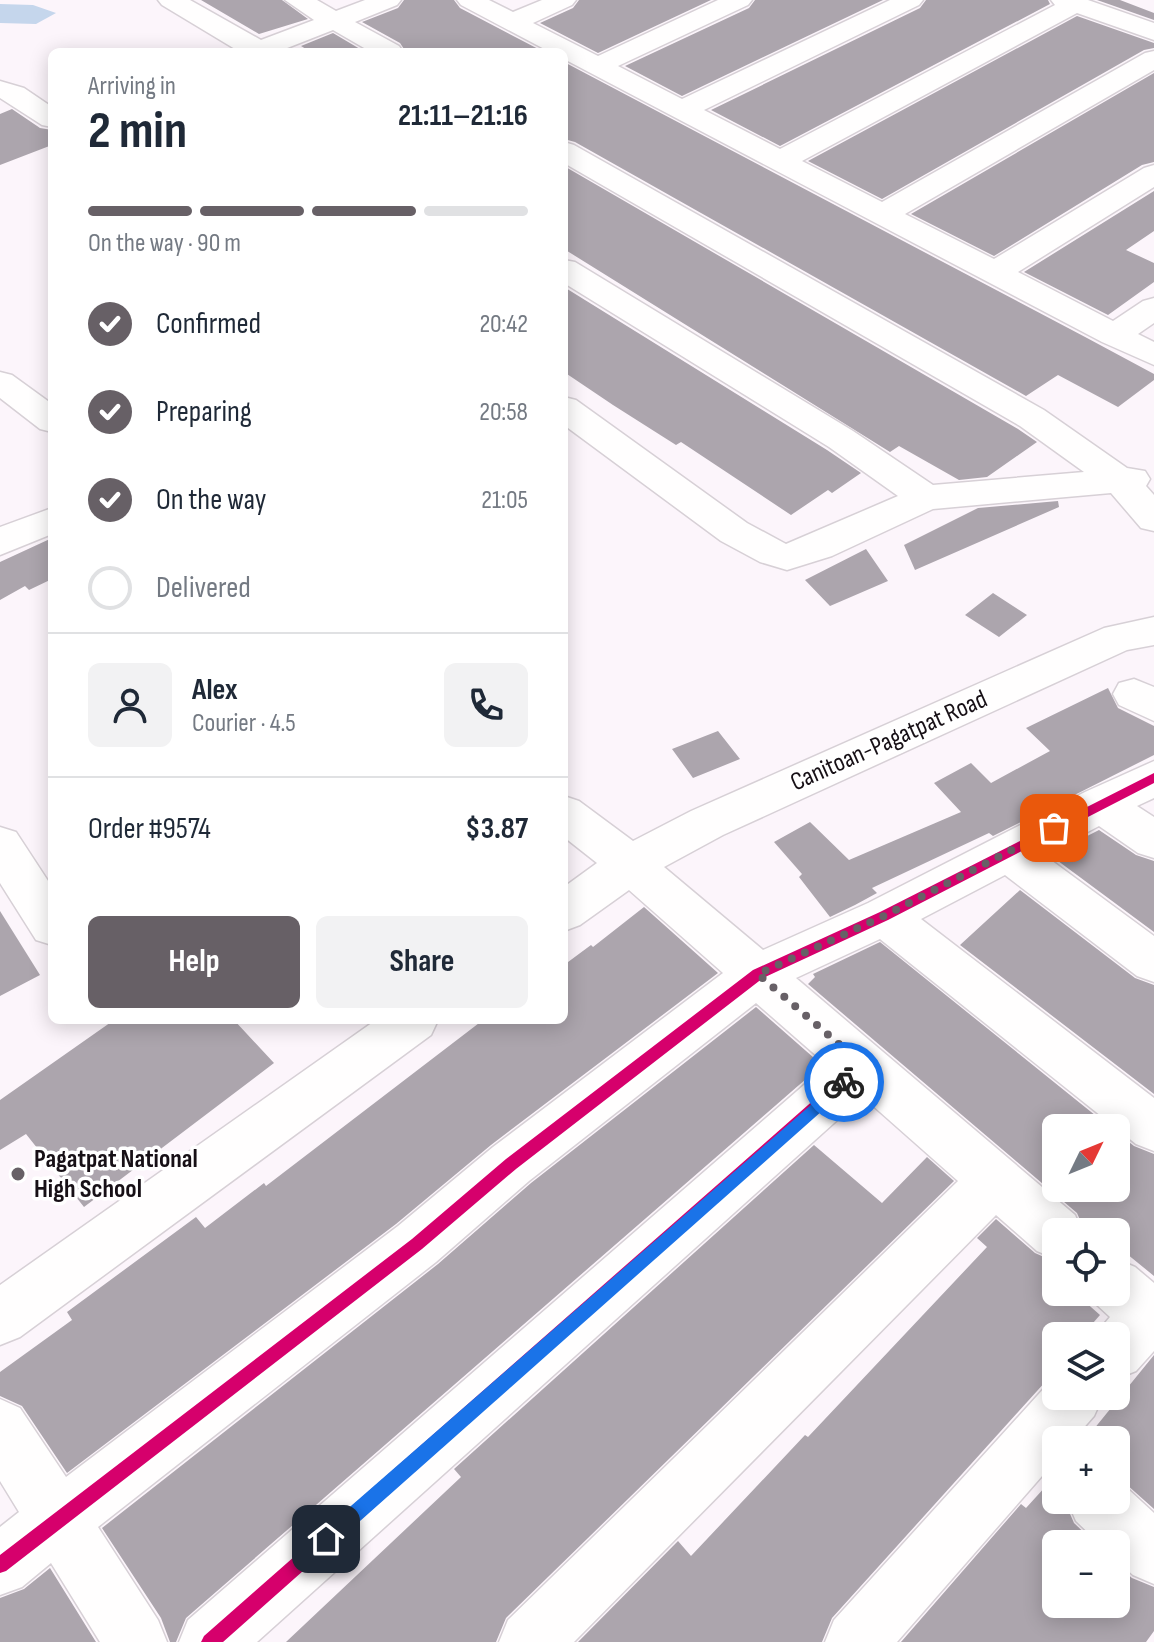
<!DOCTYPE html>
<meta charset="utf-8">
<style>
:root{--surface:#fff;--page:#f2f2f3;--text:#1f2937;--muted:#747a83;--line:#e0e1e3;--accent:#676066}
body{margin:0;font-family:"Sofia Sans Condensed",sans-serif;background:var(--page);color:var(--text);height:100vh;display:flex;flex-direction:column;font-size:30px;white-space:nowrap}
*{box-sizing:border-box;margin:0}
p{font-size:26px;color:var(--muted)}
.icon{flex:none;width:44px;height:44px;fill:none;stroke:currentColor;stroke-width:2;stroke-linecap:round;stroke-linejoin:round}
.map{position:relative;flex:1;overflow:hidden}
.sheet{position:absolute;left:48px;top:48px;width:520px;height:976px;display:flex;flex-direction:column;background:var(--surface);border-radius:12px;box-shadow:0 4px 20px #0003}
.sheet>*{flex:none}
.needle{width:52px;rotate:47deg}
.buttons{position:absolute;left:1042px;top:1114px;display:grid;gap:16px}
.buttons a{display:grid;place-items:center;width:88px;height:88px;border-radius:12px;background:var(--surface);box-shadow:0 4px 20px #0003;font-size:40px}
.pin{position:absolute;display:grid;place-items:center;width:68px;height:68px;color:#fff;margin:-34px;border-radius:16px;box-shadow:0 4px 12px #0006}
.courier{position:absolute;display:grid;place-items:center;width:80px;height:80px;margin:-40px;border:6px solid #1a73e8;border-radius:50%;background:#fff;color:#222;box-shadow:0 2px 10px #0007}
.overview em{font-style:normal;font-weight:700}
.overview div{display:flex;flex-direction:column-reverse}
.overview{display:flex;align-items:center;justify-content:space-between;height:136px;padding:0 40px}
h1{font-size:52px;font-weight:700;line-height:60px}
.bar{display:grid;grid-template-columns:repeat(4,1fr);gap:12px 8px;align-content:center;height:96px;padding:0 40px}
.bar i{height:10px;border-radius:6px;background:var(--line)}
.bar .active{background:var(--accent)}
.bar p{grid-column:span 4}
.line{display:flex;align-items:center;gap:20px;padding:0 40px;border-top:2px solid var(--line)}
.line div{flex:1}
.round{display:grid;place-items:center;flex:none;width:84px;height:84px;border-radius:12px;background:var(--page)}
ol{padding:0 40px;list-style:none}
li{display:flex;align-items:center;gap:24px;height:88px}
li p{margin-inline-start:auto}
li .icon{padding:8px;border-radius:50%;background:var(--accent);color:#fff;stroke-width:4}
li:last-child{color:var(--muted)}
li i{width:44px;height:44px;border:4px solid var(--line);border-radius:50%}
.action{display:flex;gap:16px;margin-top:auto;padding:16px 40px}
.action a{flex:1;height:92px;border-radius:12px;background:var(--accent);color:#fff;font-size:32px;font-weight:700;line-height:92px;text-align:center}
.action a+a{background:var(--page);color:var(--text)}
.map>svg:first-child{display:block}
.water{fill:#c5d6ec}
.building{fill:#aca5ad}
.lines{fill:none;stroke-linecap:round;stroke-linejoin:round}
.minor-casing{stroke:#d7d0d6;stroke-width:3}
.minor{fill:#fffefe;fill-rule:evenodd}
.cycleway-casing{stroke:#fff;stroke-width:5}
.cycleway{fill:#d6006c;fill-rule:evenodd}
.route{fill:#1a73e8}
.done{stroke:#676066;stroke-width:8;stroke-dasharray:0 14.4}
.poi-dot{fill:#676066;stroke:#fff;stroke-width:3}
.labels{text-anchor:middle;dominant-baseline:central;stroke-width:7;stroke-linejoin:round;paint-order:stroke}
.street-label{font-size:26px;fill:#171016;stroke:#fff}
.poi-label{font-size:26px;font-weight:bold;fill:#171016;stroke:#fff;text-anchor:start}
</style>
<div class="map">
<svg width="1154" height="1642" viewBox="0 0 1154 1642">
<rect width="100%" height="100%" fill="#fcf5fb"/>
<path class="water" d="M0,4l33,1 23,8 -20,11 -36,-1z"/>
<path class="building" d="M201,0h81l26,19 -49,15z
M404,0h50l6,8 84,44h-138l-6,-9 -38,-21 36,-14z
M579,0h132l-113,53 -58,-30 33,-15z
M755,0h128l-201,96 -57,-30 124,-58z
M926,0h122l2,4 -270,142 -69,-36 209,-102z
M1097,0h23l34,13v7z
M1077,16l77,27v5l-10,2 -262,149 -74,-38z
M333,33l32,19h-54l-10,-6z
M564,62l523,276 67,36v6l-36,27 -60,-32 -32,21 -451,-254 -11,-3z
M1154,73v89l-12,3 -148,91 -83,-42z
M12,109l28,19 12,2v15l-52,20v-51z
M564,166l454,263 19,13 -50,35 -28,3 -60,-34 -9,6 -326,-203z
M1154,191v40l-28,19 28,13v19l-46,33 -84,-43z
M564,287l263,163 34,23 -29,20 -4,-3 -37,25 -110,-73 -5,3 -63,-40 -49,-33z
M1058,501l1,6 -144,63 -11,-25 74,-37z
M52,538v41l-23,11 -4,-4 -25,14v-38z
M866,549l22,32 -58,25 -25,-26z
M993,593l34,22 -28,22 -34,-22z
M1108,688l10,20 36,18v29l-161,81 -4,-3 -117,55 5,5 -22,12 -25,12 -31,-40 3,-3 -28,-32 36,-20 39,38 112,-48 -27,-29 37,-20 20,20 59,-32 -24,-23z
M718,731l22,28 -47,19 -21,-29z
M1099,830l37,25 18,6v71l-104,-77z
M1020,890l115,88 19,7v109l-194,-149z
M644,907l74,66 -227,172 -95,79 -329,249 -45,-67 -22,-10v-24l72,-52 -5,-8 129,-95 9,11 59,-45 2,3 217,-166h81v-55l27,-20 2,2z
M0,911l40,64 -40,21z
M880,942l231,186h-55v60h60v-56l18,14 20,8v122l-38,-31v-13h-15l-11,-9 -6,6 -7,-16 -269,-229 7,-7 -2,-3z
M756,1007l66,58 -636,553 -10,24h-6l-9,-24 -59,-90 336,-264 93,-81z
M114,1020h120l40,43 -190,144 -58,-73 -26,16v-50z
M814,1145l68,58 45,-46 27,24 -448,437 -10,24h-210l175,-165 -7,-8z
M996,1219l39,34 18,8 -6,7 9,8v16h18l26,23 -7,8 5,2 -8,11h-34v34l-224,248 -10,24h-244l100,-101 13,15 114,-121 3,2 179,-190 -10,-9z
M1154,1355v154l-38,-34v-35h-31z
M1056,1475v25h8l10,23 22,21h-40v60h60v-40l16,14 22,9v44l-8,11h-245l120,-138 5,4z
M50,1568l46,74h-96v-44l24,-9z"/>
<g class="lines">
<defs>
<path id="minor" d="M158,0h32l71,40 53,-20 -29,-20h32l19,11 29,-11h36l-4,5 -42,17 44,24 4,6h-32l-38,-22 -56,22h-37l-78,-47z
M457,0h32l24,12 29,-12h34l-4,5 -39,18 65,33 120,-56h34l-4,5 -130,61 64,33 208,-99h33l-4,5 -215,105 76,39 275,-144 -4,-5h37l66,23v17l-77,-27 -275,148 80,41 263,-149 9,-2v19l-249,144 89,45 150,-91 10,-3v22l-136,85 95,49 30,-20 11,-3v25l-16,11 16,8v23l-52,-23 -538,-283v-7h-14l-89,-47z
M0,81l24,7 28,19v20l-10,-2 -42,-27z
M564,142l10,3 470,265 83,58 18,3 5,8 -4,7 8,9v36l-13,-3 -30,-35 -178,16 -101,47 -45,14 -27,-8 -39,-21 -157,-116v-28l12,3 171,123 39,21 112,-48 -69,-49 -265,-164v-23l11,2 278,169 80,54 151,-13 -64,-46 -456,-263z
M0,372l12,3 40,29v28l-12,-3 -40,-31z
M52,508v26l-52,21v-28z
M1154,617v28l-27,5 -404,185 -59,32 99,83 105,-47 217,-111 69,-31v37l-17,8 17,11v41l-16,-5 -39,-27 -55,29 110,81v46l-17,-6 -132,-101 -84,44 233,179v53l-18,-7 -256,-205 -84,39 279,237 7,17h-26v27l-19,-8 -41,-36 -422,427h-75l9,-22 450,-439 -95,-84 -606,545h-78l9,-22 639,-555 -71,-62 -227,178 -93,81 -338,265 60,93 9,22h-67l-49,-79 -29,24 -22,8v-68l19,-15 -19,-31v-82l20,9 46,69 332,-251 95,-79 230,-174 -94,-83 -49,35 -16,6v-44l33,-24 -33,-26v-41l15,5 54,40 58,-30 413,-183z
M1134,679l20,8v34l-35,-16 -6,-11 6,-11z
M0,827l16,5 36,55v58l-16,-5 -36,-57z
M376,1020h62l-7,15 -411,302 -20,8v-60z
M1116,1259l19,8 19,16v68l-18,20 -20,8v-43h-22l16,-19 -13,-12 -6,-13h25z
M1056,1375v21h47l-9,20 -21,24h-17v20l-159,182h-72l9,-22z
M1116,1478l38,35v71l-21,-9 -17,-15v-16h-16l-24,-23 -9,-21h49z"/>
</defs>
<use href="#minor" class="minor-casing"/>
<use href="#minor" class="minor"/>
<defs>
<path id="cycleway" d="M1154,773v10l-266,137 -125,58 -247,191 -94,80 -416,322 -6,2v-18l412,-316 94,-80 247,-189 127,-58z
M863,1059l5,2 2,4 -2,4 -645,573h-22l3,-6 654,-575z"/>
</defs>
<use href="#cycleway" class="cycleway-casing"/>
<use href="#cycleway" class="cycleway"/>
</g>
<path class="route" d="M844,1076l7,6 -2,5 -516,458 -7,3 -6,-3 -3,-6 3,-6z"/>
<g class="lines">
<path class="done" d="M844,1082l19,-17 -105,-91 126,-58 170,-88"/>
</g>
<circle class="poi-dot" cx="18" cy="1174" r="8"/>
<g class="labels">
<g class="street-label">
<text transform="translate(889 741) rotate(-24)">Canitoan-Pagatpat Road</text>
</g>
<g class="poi-label">
<text x="34" y="1159">Pagatpat National<tspan x="34" dy="30">High School</tspan></text>
</g>
</g>
</svg>
<div class="buttons">
<a><svg class="needle" viewBox="-14 -14 28 28"><path d="M0-13l5 13h-10z" fill="#e53935"/><path d="M0 13l5-13h-10z" fill="#747a83"/></svg></a>
<a><svg class="icon" aria-label="locate" viewBox="0 0 24 24"><circle cx="12" cy="12" r="6"/><path d="M12 2v4M12 18v4M2 12h4M18 12h4"/></svg></a>
<a><svg class="icon" aria-label="layers" viewBox="0 0 24 24"><path d="M12 4l9 5-9 5-9-5zM3 14l9 5 9-5"/></svg></a>
<a>+</a>
<a>−</a>
</div>
<div class="pin" style="left:1054px;top:828px;background:#ea580c"><svg class="icon" aria-label="bag" viewBox="0 0 24 24"><path d="M5 8h14l-1 12H6zM9 8a3 3 0 0 1 6 0"/></svg></div>
<div class="pin" style="left:326px;top:1539px;background:#1f2937"><svg class="icon" aria-label="home" viewBox="0 0 24 24"><path d="M3 11l9-7 9 7M6 9v11h12V9"/></svg></div>
<div class="courier" style="left:844px;top:1082px"><svg class="icon" aria-label="bike" viewBox="0 0 24 24"><circle cx="6" cy="16" r="4"/><circle cx="18" cy="16" r="4"/><path d="M6 16l4-8h5l3 8M10 8l3 8H6M13 5h3"/></svg></div>
<section class="sheet">
<div class="overview"><div><h1>2 min</h1><p>Arriving in</p></div><em>21:11–21:16</em></div>
<div class="bar"><i class="active"></i><i class="active"></i><i class="active"></i><i></i><p>On the way · 90 m</p></div>
<ol>
<li><svg class="icon" aria-label="check" viewBox="0 0 24 24"><path d="M5 12l5 5 9-10"/></svg>Confirmed<p>20:42</p></li>
<li><svg class="icon" aria-label="check" viewBox="0 0 24 24"><path d="M5 12l5 5 9-10"/></svg>Preparing<p>20:58</p></li>
<li><svg class="icon" aria-label="check" viewBox="0 0 24 24"><path d="M5 12l5 5 9-10"/></svg>On the way<p>21:05</p></li>
<li><i></i>Delivered</li>
</ol>
<div class="line" style="height:144px"><a class="round"><svg class="icon" aria-label="person" viewBox="0 0 24 24"><circle cx="12" cy="8" r="4"/><path d="M4 21q1-7 8-7t8 7"/></svg></a><div><b>Alex</b><p>Courier · 4.5</p></div><a class="round"><svg class="icon" aria-label="phone" viewBox="0 0 24 24"><path d="M5 4h4l2 5-3 2q2 4 5 5l2-3 5 2v4C11 20 4 13 5 4z"/></svg></a></div>
<div class="line" style="height:104px"><div>Order #9574</div><b>$3.87</b></div>
<div class="action"><a>Help</a><a>Share</a></div>
</section>
</div>
